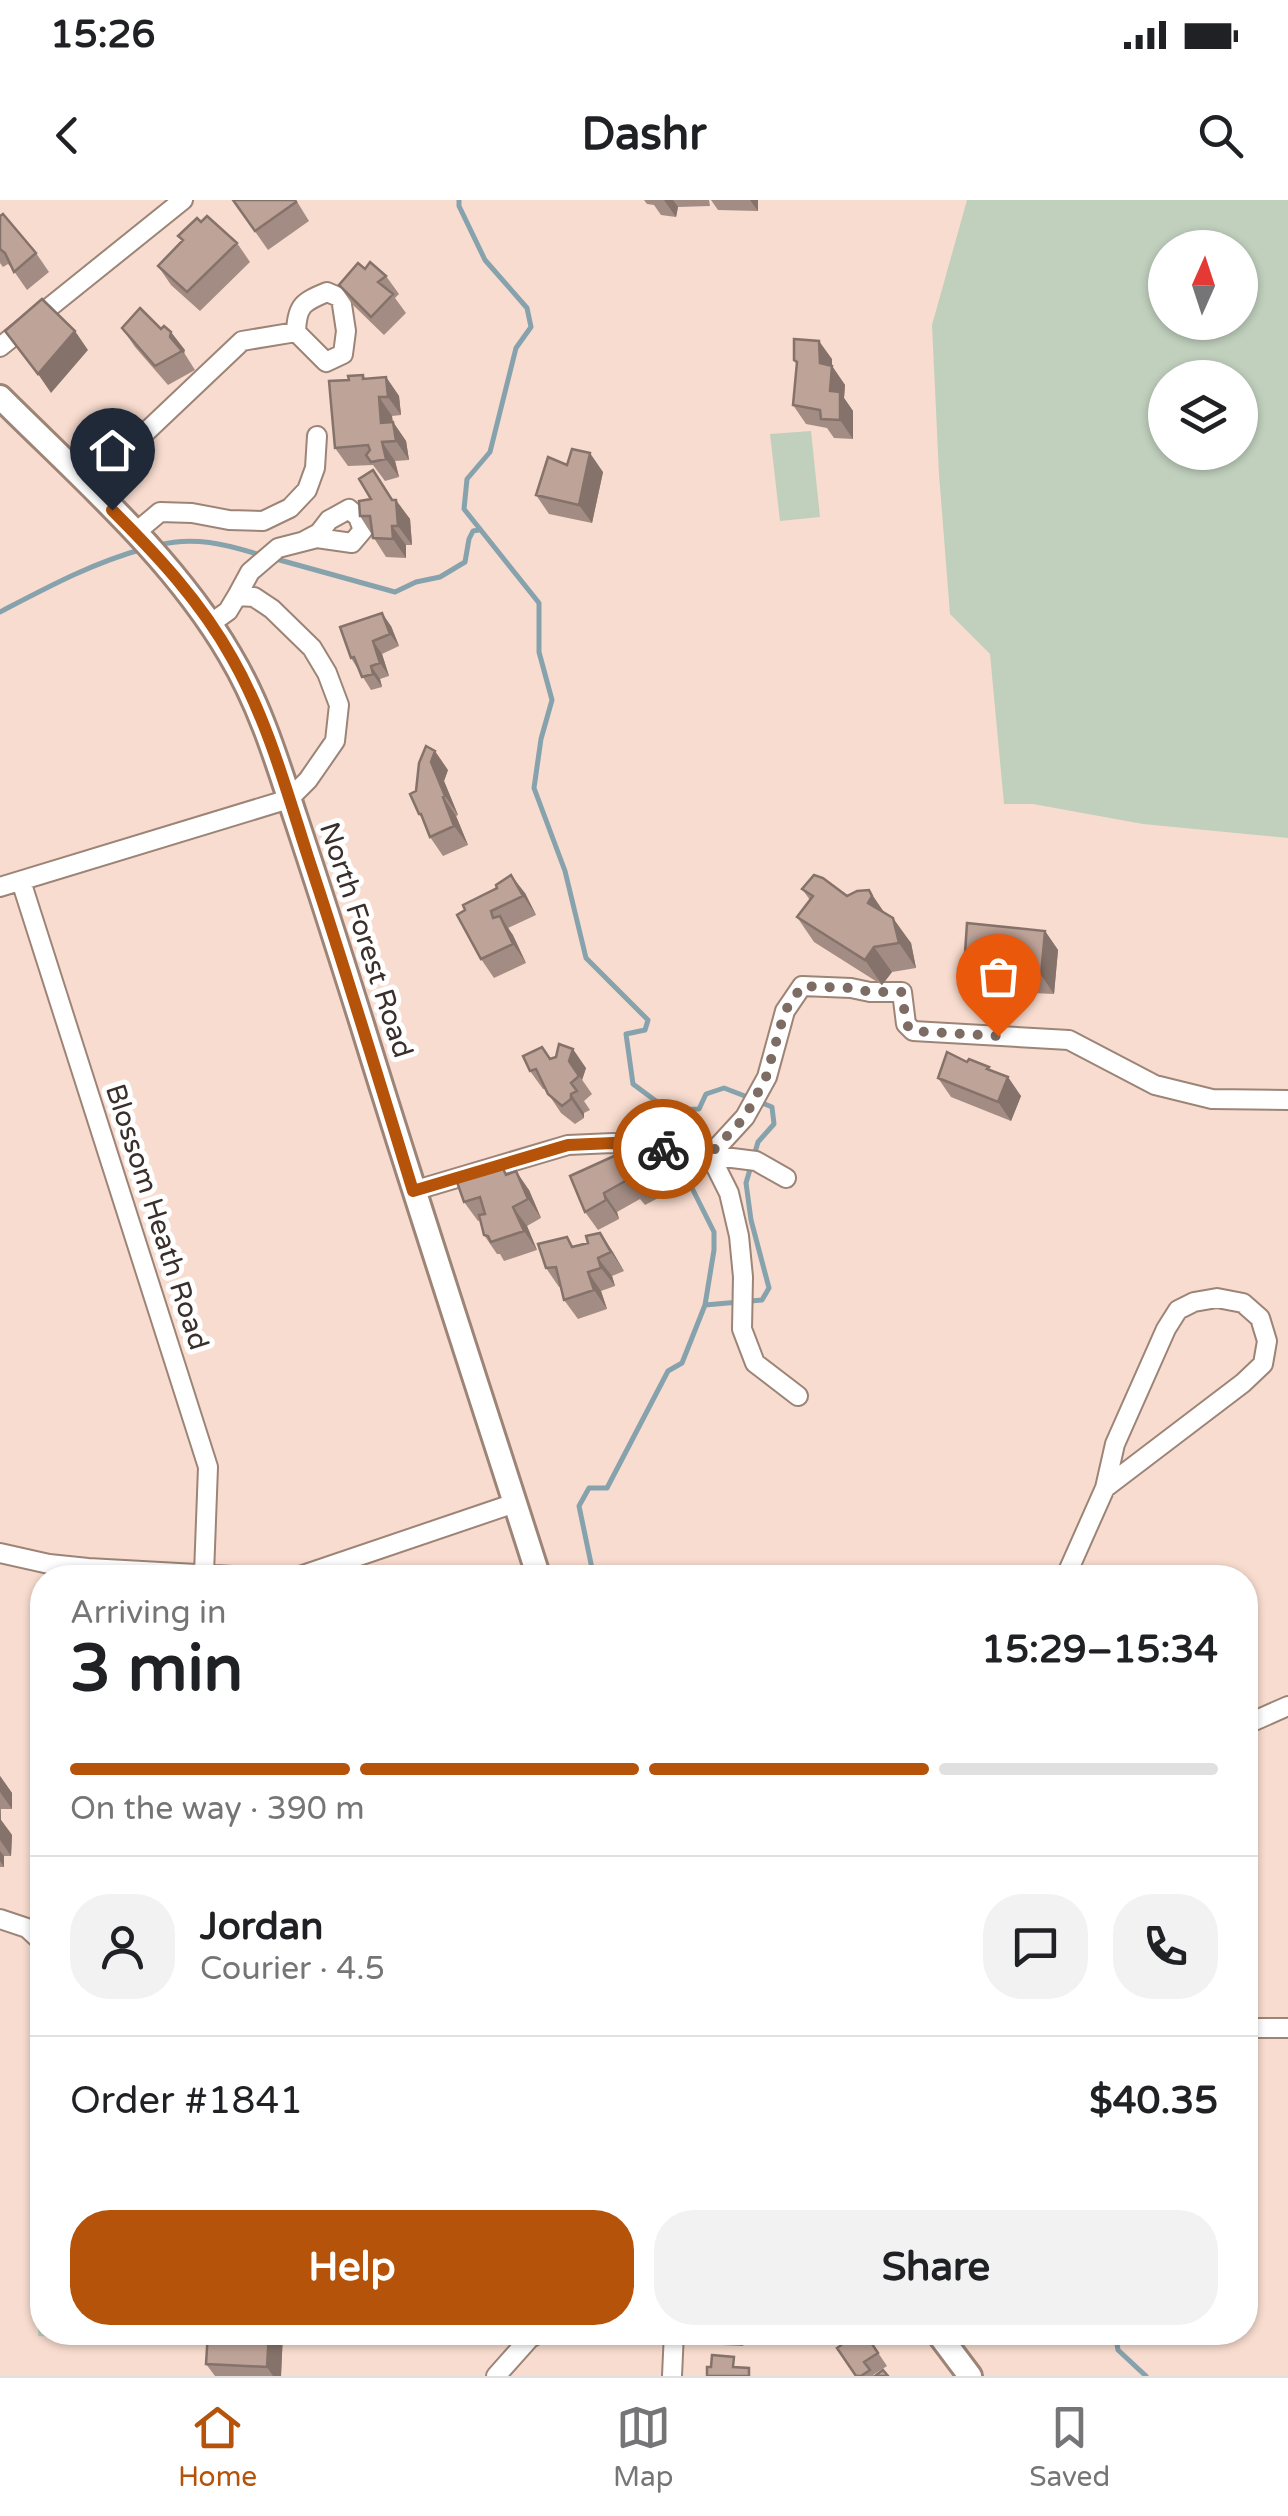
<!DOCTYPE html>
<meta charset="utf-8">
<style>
:root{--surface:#fff;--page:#f2f2f2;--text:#202124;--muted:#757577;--line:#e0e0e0;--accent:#b45309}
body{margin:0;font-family:"Varela Round",sans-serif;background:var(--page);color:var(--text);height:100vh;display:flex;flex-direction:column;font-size:38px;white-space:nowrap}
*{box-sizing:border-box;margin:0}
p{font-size:32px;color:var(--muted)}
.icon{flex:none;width:55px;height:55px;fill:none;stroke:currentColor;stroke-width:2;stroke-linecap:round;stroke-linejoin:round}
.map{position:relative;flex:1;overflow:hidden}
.sheet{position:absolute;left:30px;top:1365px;width:1228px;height:780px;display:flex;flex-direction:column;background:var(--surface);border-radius:40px;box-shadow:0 2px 8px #0004}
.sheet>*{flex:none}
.needle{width:65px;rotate:3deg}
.fabs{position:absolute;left:1148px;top:30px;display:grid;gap:20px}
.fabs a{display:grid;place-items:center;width:110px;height:110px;border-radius:50%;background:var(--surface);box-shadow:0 2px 8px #0004;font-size:50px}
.pin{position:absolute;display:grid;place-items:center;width:85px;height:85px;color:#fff;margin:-102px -42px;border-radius:50% 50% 50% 0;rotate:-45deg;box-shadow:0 0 10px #0007}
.pin .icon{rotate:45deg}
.courier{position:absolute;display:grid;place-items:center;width:100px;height:100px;margin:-50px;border:8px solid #b45309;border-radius:50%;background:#fff;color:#222;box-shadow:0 2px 12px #0007}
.overview em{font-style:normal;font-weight:800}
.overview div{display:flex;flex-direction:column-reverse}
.overview{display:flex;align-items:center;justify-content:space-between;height:170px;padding:0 40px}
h1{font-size:65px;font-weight:800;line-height:75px}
.bar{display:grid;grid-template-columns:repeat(4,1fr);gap:15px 10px;align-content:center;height:120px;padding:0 40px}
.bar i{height:12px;border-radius:8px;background:var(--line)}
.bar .on{background:var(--accent)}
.bar p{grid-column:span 4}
.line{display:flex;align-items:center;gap:25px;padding:0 40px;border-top:2px solid var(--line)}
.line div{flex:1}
.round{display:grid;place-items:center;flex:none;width:105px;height:105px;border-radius:40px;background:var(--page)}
.primary-button{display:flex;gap:20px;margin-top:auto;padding:20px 40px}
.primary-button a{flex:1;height:115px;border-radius:40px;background:var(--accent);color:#fff;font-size:40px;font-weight:800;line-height:115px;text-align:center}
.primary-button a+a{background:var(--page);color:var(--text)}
.status{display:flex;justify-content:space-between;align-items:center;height:70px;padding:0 50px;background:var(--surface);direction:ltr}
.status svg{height:28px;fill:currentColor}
header{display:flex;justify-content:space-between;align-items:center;height:130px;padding:0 40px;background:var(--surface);font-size:45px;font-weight:800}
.menu{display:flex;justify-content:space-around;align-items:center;height:140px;border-top:2px solid var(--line);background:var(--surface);font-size:28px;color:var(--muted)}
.menu a{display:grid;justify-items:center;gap:5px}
.menu .on{color:var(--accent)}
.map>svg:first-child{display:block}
.green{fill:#c0d0bd;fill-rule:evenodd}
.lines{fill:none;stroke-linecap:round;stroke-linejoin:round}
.stream{stroke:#86a2ac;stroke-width:5}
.minor-casing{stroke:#9c8477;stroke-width:22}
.major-casing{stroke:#9c8477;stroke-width:28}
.minor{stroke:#fff;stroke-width:18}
.major{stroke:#fff;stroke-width:22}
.wall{fill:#a38c83}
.shaded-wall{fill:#85726a}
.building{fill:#bea398;stroke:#85726a;stroke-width:2.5}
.done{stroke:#7c6c64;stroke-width:10;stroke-dasharray:0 18}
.route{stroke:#b45309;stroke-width:12}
.labels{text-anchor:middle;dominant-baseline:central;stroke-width:10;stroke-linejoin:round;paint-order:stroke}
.street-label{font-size:28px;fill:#3a2f2a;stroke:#fff}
</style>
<div class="status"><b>15:26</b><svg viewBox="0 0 49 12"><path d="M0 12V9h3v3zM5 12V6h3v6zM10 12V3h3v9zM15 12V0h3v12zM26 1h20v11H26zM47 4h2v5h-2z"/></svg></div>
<header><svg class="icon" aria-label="back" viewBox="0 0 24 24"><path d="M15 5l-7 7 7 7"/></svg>Dashr<svg class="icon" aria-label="search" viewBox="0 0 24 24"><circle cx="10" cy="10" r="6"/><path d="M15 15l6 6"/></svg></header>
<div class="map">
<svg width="1288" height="2176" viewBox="0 0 1288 2176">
<rect width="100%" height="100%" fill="#f8dccf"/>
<path class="green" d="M967,0h321v638l-145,-14 -110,-20h-29l-14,-150 -40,-40 -11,-140 -7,-149zM1165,48h75v74h-75zM1165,178h75v74h-75z
M811,231l9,86 -40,4 -10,-87z
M42,2058v74l128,1v10l-132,-7z"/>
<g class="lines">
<path class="stream" d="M459,0v6l26,54 42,48 4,19 -15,21 -26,104 -23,27 -3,30 75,94v49l13,48 -11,39 -7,49 31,83 21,87 62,62 -3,10 -19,4 7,50 35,26 31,-1 7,-15 18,-6 26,10
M159,345c34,-9 67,-1 101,10
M276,359l119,33 21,-10 24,-5 25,-15 4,-23 4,-8 6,-1
M0,412c46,-24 92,-49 143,-63
M682,968l32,64v18l-9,55
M594,1378l-15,-72 10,-18h18l61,-117 14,-8 23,-58 57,-5 7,-12 -18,-68 -5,-37 12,-41 16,-18 -2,-17 -12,-5
M1115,2132l3,18 28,26"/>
<defs>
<path id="minor" d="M0,147l183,-147
M89,286l153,-145 54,-9 30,30 17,-8 3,-23 -5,-33 -14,-6c-24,10 -30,13 -31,40
M135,333l25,-21 32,1 37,7 34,1 27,-13 17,-18 8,-22 2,-32
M237,396l13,-24 28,-24 39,-10 35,5 11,-13 -5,-13 -9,-8 -20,11 -10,13 -15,8
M21,681l187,586 -4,107
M0,687l289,-88 19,-19 27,-39 4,-36 -12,-32 -15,-25 -40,-39 -18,-12 -17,-1 -9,15 -18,13
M413,991l155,-46 45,-2 143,18 30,17
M798,1196l-43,-33 -13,-34 1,-52 -4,-41 -10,-43 -19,-38 35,-38 22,-40 18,-66 17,-25 49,2 19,4h32l4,32 7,7 156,9 86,45 57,14 76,1
M0,1353l49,11 39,4 179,10
M294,1378l221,-75
M1065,1378l40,-90 10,-44 51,-115 12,-19 16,-8 23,-4 26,5 17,15 7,23 -4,23 -20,19 -138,105
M1245,1525l43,-19
M0,1719l27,9 15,14
M1245,1828h43
M496,2176l34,-38 11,-6
M672,2176l2,-44"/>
<path id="major" d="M0,197c80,80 173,160 230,258 30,50 47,106 65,161 23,69 45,138 67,208 57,185 118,369 177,554
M937,2132l33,44"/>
</defs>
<use href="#minor" class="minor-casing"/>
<use href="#major" class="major-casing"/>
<use href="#minor" class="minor"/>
<use href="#major" class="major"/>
</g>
<path class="wall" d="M233,0h63l13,21 -41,29z
M644,0h114v11l-40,-1 -7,-10h-2l1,6 -32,1 -2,10 -15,-2 -7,-10 -7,-1z
M0,16l36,37 13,19 -22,18 -16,-23 -3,-3 -5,3 -3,-4z
M201,22l36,21 13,19 -50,49 -29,-26 -13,-19 24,-25 -4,-5z
M365,69l21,7 13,18 -4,4 11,15 -22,22 -32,-31 -13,-19z
M122,128l39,1 10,3 24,38 -27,15 -33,-38z
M832,159v7l13,19 -1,13 9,13v28l-19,-1 -7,-10 -21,-4 -13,-19 4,-40 -3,-5z
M363,175l3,4 20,-2 13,19 2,19 -9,1 1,6 13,19 3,19 -14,1 4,16 -14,4 -12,-16 -25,1 -13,-18 14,-68z
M567,265l36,7 -11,51 -43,-9 -13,-19z
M393,300l17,19 2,26h-6v13l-20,-1 -26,-41z
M391,426l8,20 -17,8 7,22 -9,3 2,8 -11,3 -20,-32z
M448,570l-4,11 14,34 -2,1 12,29 -25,11 -13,-19 -5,-15 -6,-8 -3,-23z
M802,689l45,7 38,17 26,30 5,25 -24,4 -10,13 -68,-43 -17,-25 13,-17z
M525,693l11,22 -28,13 18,35 -32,15 -13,-19 -24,-44z
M1045,731l13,19 -4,44 -22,-1 -6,-9 -27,-3 1,9 -23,-2 -13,-19z
M550,859l36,9 -4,12 10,14 -8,7 6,9 -6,3v5l-9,6 -14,-11 -16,-24h-2l-13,-18z
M967,862l25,9 29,25 -10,25 -60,-24 -13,-19z
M648,966l14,30 -17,9 -5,-6 -23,13 2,7 -21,11 -13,-18 -15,-36z
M508,974l21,16 12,28 -14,8 10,24 -33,11 -4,-7h-3l-13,-19 -4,-15 -2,1 -14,-19z
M600,1033l24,38 -12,5 3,10 -14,5 6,18 -29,10 -14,-19 -3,-13h-2l-13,-19 28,-21 14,-4z
M0,1576l12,17v16h-11v11l11,15 -1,21h-7v11h-4z
M208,2132h75l-2,44h-66l-9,-12z
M714,2132h38v3l-7,-1 -2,12 -21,-1z
M826,2132h27l-17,13z
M864,2132l23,34 -14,9 1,1h-18z"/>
<path class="shaded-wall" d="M664,0h9l5,7 -2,10z
M750,0h8v11z
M75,131l13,19 -37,43 -13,-19z
M171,132l14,18 -1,4 -14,-17z
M819,141l13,18v9v-2l13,19 -1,13 9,13v28l-13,-19 -20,-57z
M386,177l13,19 2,19 -13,-18z
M379,197l13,19 2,26 -13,-19z
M393,222l13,19 3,19 -13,-19z
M382,242l13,19 4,16 -13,-18z
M590,253l13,19 -11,51 -13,-18z
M373,270l24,36 -1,-6 14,19 2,26 -14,-19z
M392,326l14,19v13l-13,-19z
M382,413l9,13 8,20 -9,-12z
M373,441l9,13 7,22 -9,-13z
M371,466l9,13 2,8 -9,-13z
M435,551l13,19 -4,11 14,34 -13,-19 -14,-34z
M443,597l13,19 12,29 -14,-19z
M511,675l14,18 11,22 -13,-19z
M869,690l17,25 -18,-12z
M500,716l13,19 13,28 -13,-19z
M893,718l18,25 5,25 -17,-25z
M1045,731l13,19 -4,44 -13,-19z
M874,747l18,25 -10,13 -17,-25z
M986,762l13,19 1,9 -13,-18z
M573,849l13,19 -4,12 10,14 -23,-33z
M1008,877l13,19 -10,25 -13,-19z
M571,894l13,19v5l-13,-19z
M634,947l14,19 14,30 -13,-19z
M516,971l13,19 12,28 -13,-19z
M604,993l13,19 2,7 -13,-19z
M513,1007l14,19 10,24 -13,-19z
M600,1033l13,19 11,19 -13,-19z
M598,1058l14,18 3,10 -14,-18z
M588,1072l13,19 6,18 -13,-19z
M0,1576l12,17v16l-12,-17z
M0,1607l1,13 11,15 -1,21 -11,-16z
M0,1651l4,5v11l-4,-6z
M269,2132h14l-2,44h-8l-6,-9z
M735,2132h8l2,2 -2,12z"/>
<path class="building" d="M233,0h62l1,2 -41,29z
M3,14l33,39 -22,19 -9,-19 -5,-4v-33z
M207,16l30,27 -50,49 -29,-26 25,-26 -5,-4 19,-18 4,4z
M370,62l16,14 -8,6 15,12 -22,23 -32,-32 19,-22 7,6z
M42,99l33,32 -37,43 -33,-43z
M140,108l21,21 3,-3 7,6 -1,5 12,14 -27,15 -33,-38z
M794,139l25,2 1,22 12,3 -2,25 10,1v28l-19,-1 -1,-9 -27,-5 4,-43 -3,-2z
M363,175v4l23,-2 2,20h-9l2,26 12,-1 3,19 -14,1 4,17 -15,3 -5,-7 4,-5 -2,-5 -33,3 -6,-67 20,-1 -1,-4z
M572,249l18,4 -11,52 -43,-10 12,-38 19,8z
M373,270l19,30h4l2,26h-6l1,13 -20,-1 -3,-22h-10l-1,-15 12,-2 -12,-20z
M382,413l8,21 -17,7 7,22 -9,3 2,8 -11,3 -8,-20 -3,1 -11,-31z
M426,546l9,5 -4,11 14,34 -2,1 11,29 -24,11 -9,-23h-2l-9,-20 6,-3 3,-28z
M511,675l12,21 -32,15 2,7 7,-2 13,28 -32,15 -24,-44 8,-5 -2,-5 34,-17 -1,-3z
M814,675l9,3 24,18 10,-5 12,-1 3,6 -4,7 25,15 6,25 -25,4 -9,13 -68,-43 16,-21 -11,-7z
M967,723l78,8 -4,44 -22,-1 -2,-8 -31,-4 1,10 -23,-3z
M559,844l14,5 -4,12 10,15 -8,7 6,8 -6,3v5l-9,7 -14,-12 -12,-25 -6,2 -7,-15 19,-9 8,12 6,-2z
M947,852l20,10 2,-3 20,8 -2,2 21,8 -10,25 -60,-24z
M634,947l15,30 -17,9 -5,-6 -23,13 2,7 -21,12 -15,-36z
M501,964l5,11 10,-4 12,28 -15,8 11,24 -33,11 -3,-6 -4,-1 -5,-20 6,-1 -5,-17 -16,5 -7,-20 24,-8 -1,-4z
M600,1033l11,19 -13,6 3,10 -13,4 6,18 -30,10 -8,-33 -10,1 -8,-24 29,-7 5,10 16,-4 -2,-7z
M208,2132h61l-2,35 -61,-3z
M860,2132h4l14,21 -14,9 6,8 -9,6h-5l-19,-28z
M712,2155l22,2 -1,10 16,1v8h-42v-9h4z
M883,2170l5,6h-13z"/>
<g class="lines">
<path class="done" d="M663,949l47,5 35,-37 21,-40 19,-66 17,-25 49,2 19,4h32l4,32 6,7 86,5"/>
<path class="route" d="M112,310c45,45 89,92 120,148 35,61 54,131 76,199 37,111 71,223 105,334l155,-46 45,-2 50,6"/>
</g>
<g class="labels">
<g class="street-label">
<text transform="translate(366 740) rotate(72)">North Forest Road</text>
<text transform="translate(157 1017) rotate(72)">Blossom Heath Road</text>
</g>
</g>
</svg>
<div class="fabs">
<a><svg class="needle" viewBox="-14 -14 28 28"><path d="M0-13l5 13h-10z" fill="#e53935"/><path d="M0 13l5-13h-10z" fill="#757577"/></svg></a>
<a><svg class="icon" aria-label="layers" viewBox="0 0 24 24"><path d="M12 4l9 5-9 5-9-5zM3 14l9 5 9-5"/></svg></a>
</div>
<div class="pin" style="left:998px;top:836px;background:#ea580c"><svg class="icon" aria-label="bag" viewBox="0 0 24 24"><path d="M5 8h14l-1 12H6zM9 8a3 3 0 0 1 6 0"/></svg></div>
<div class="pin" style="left:112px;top:310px;background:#1f2937"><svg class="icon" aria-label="home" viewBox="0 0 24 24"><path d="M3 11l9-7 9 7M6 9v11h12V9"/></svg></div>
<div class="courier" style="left:663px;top:949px"><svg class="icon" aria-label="bike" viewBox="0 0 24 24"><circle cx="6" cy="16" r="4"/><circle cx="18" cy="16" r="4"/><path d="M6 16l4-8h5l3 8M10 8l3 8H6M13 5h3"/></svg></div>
<section class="sheet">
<div class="overview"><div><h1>3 min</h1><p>Arriving in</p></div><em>15:29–15:34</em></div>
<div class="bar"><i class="on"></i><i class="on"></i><i class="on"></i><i></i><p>On the way · 390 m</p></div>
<div class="line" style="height:180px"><a class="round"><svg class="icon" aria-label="person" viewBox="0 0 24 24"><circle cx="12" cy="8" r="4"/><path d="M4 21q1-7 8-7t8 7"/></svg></a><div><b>Jordan</b><p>Courier · 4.5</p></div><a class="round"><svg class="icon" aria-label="chat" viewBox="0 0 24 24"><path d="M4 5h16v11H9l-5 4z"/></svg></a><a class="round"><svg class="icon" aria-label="phone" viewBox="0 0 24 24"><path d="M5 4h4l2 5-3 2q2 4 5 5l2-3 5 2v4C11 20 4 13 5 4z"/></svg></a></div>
<div class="line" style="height:130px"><div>Order #1841</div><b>$40.35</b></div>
<div class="primary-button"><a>Help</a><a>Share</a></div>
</section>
</div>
<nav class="menu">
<a class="on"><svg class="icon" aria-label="home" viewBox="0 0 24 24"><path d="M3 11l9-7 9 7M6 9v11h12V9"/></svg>Home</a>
<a><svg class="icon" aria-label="map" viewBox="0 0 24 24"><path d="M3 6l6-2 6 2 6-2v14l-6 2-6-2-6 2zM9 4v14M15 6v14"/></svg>Map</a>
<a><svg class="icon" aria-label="saved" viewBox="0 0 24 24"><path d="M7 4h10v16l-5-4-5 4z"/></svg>Saved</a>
</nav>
